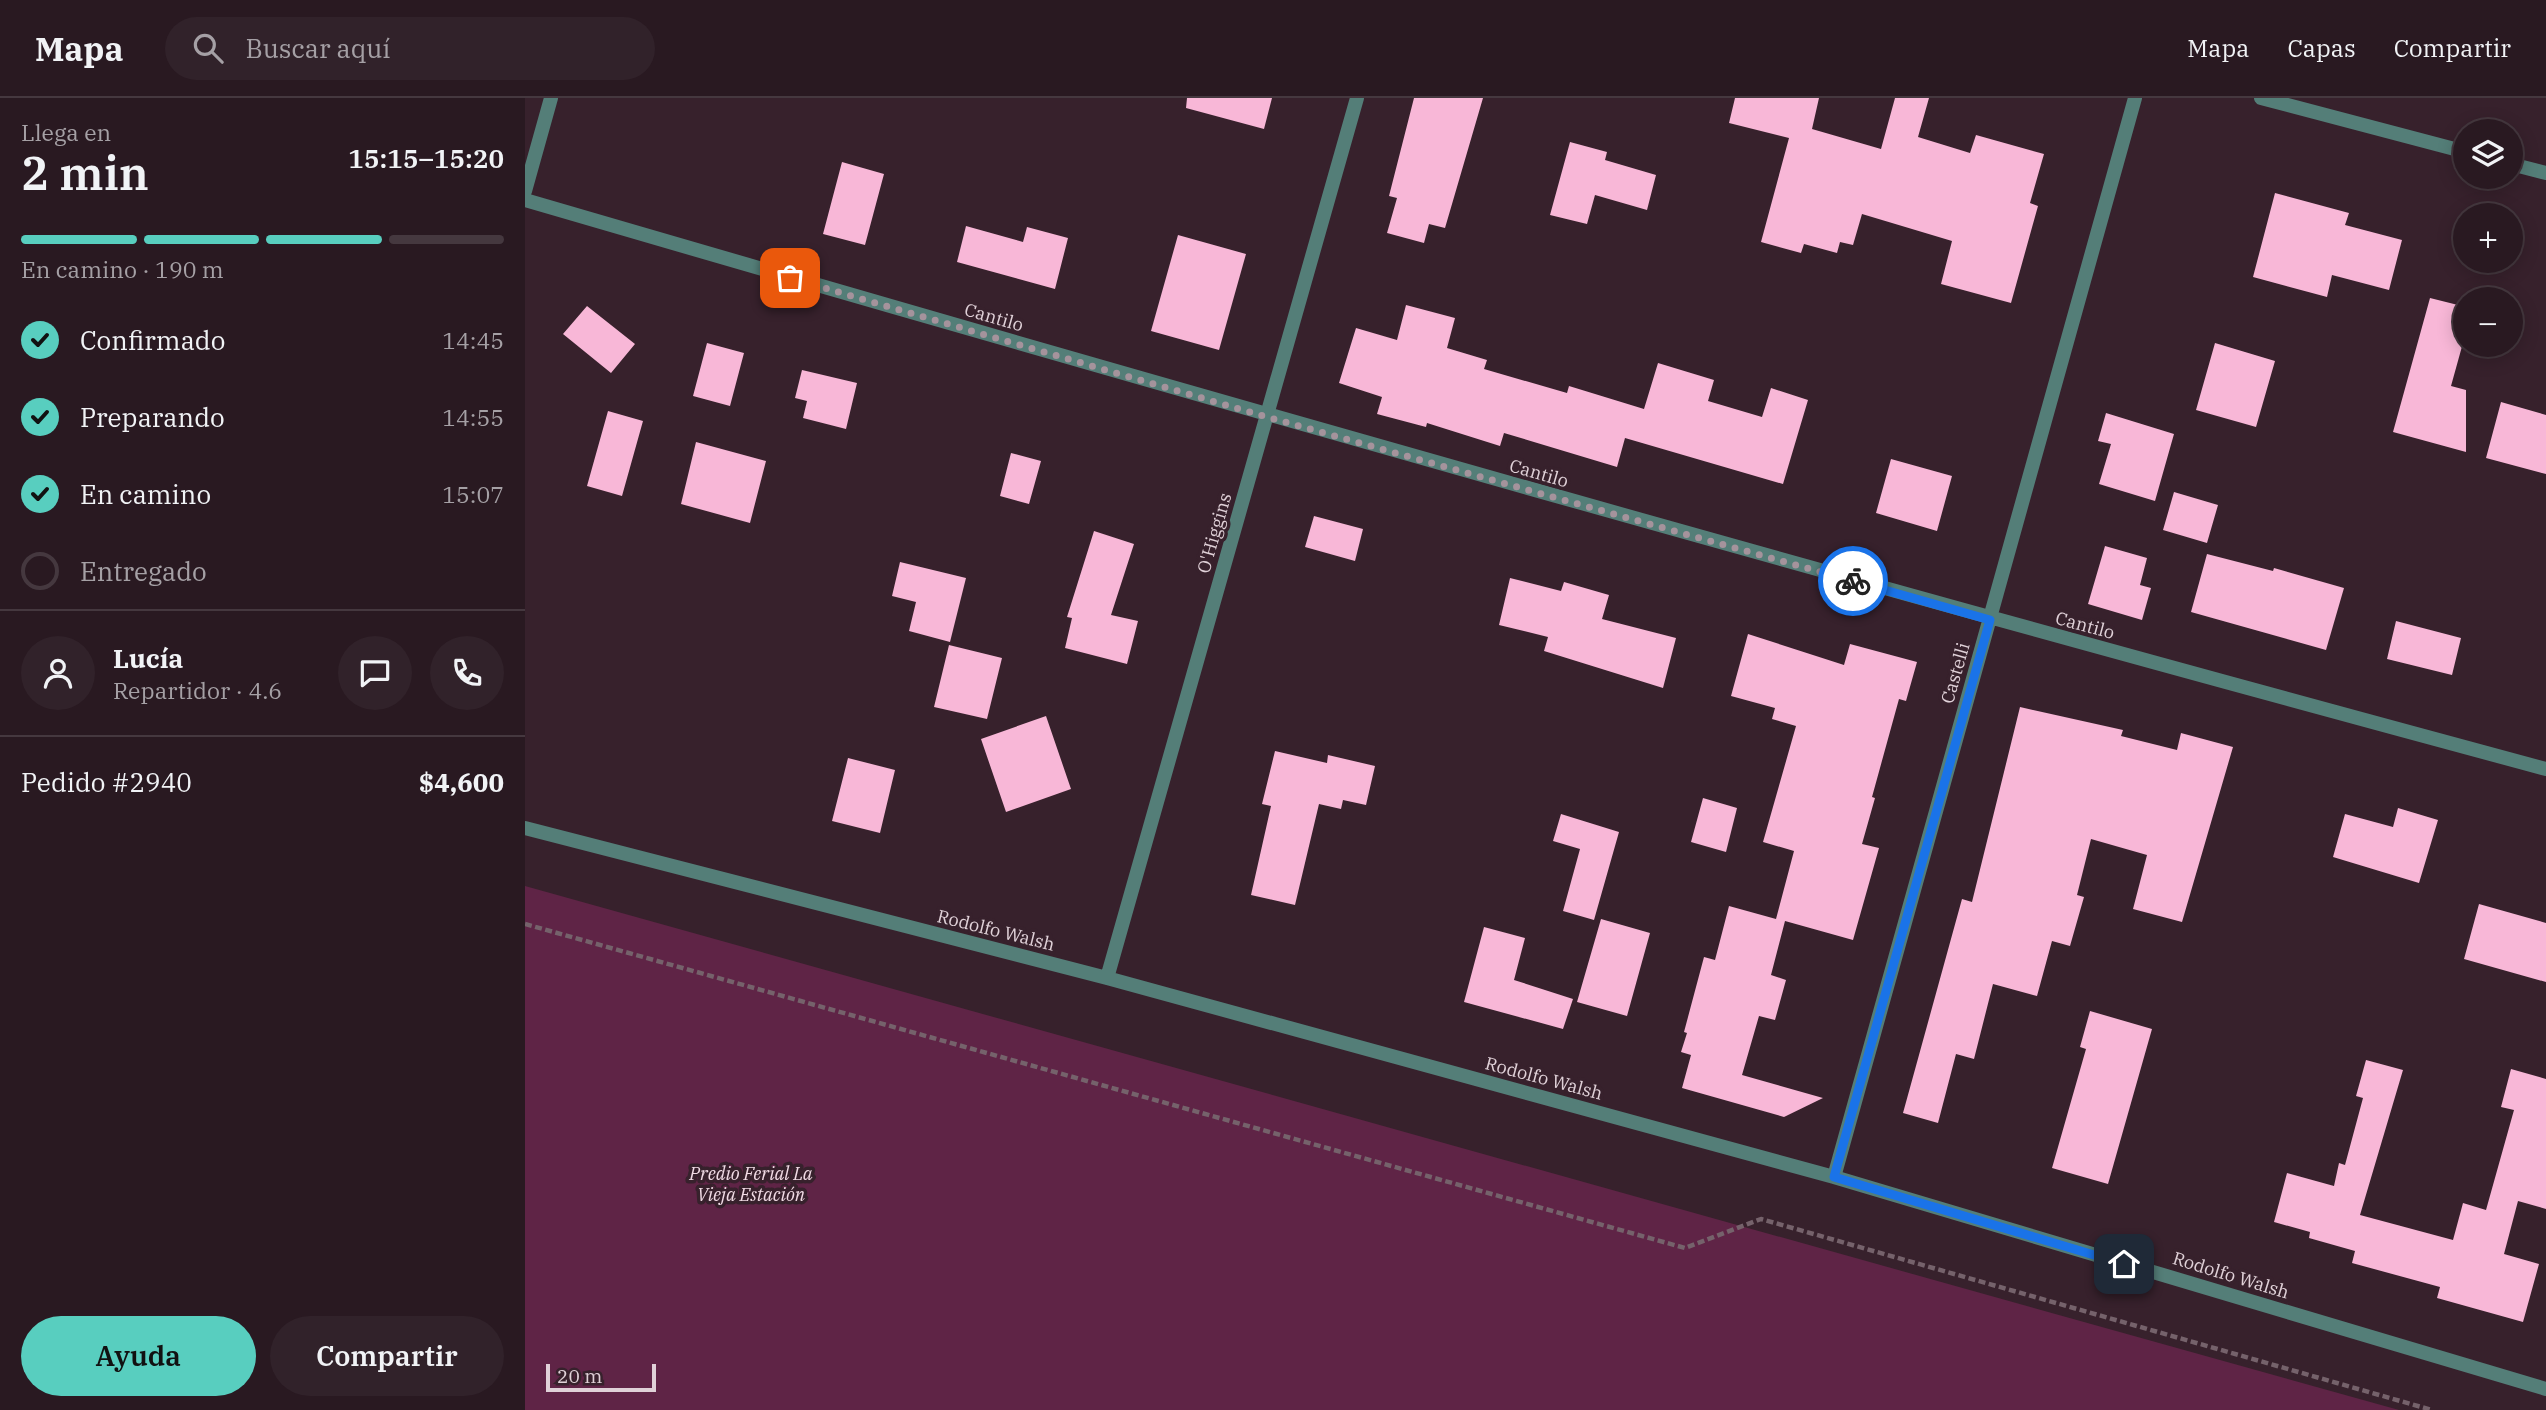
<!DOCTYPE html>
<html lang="es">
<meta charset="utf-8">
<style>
:root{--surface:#291921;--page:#31222a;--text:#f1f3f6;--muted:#a5a0a5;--line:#45383f;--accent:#58cebf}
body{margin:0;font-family:"IBM Plex Serif",serif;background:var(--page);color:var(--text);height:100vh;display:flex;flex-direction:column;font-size:26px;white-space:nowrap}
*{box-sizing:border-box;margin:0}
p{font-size:23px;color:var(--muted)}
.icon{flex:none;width:38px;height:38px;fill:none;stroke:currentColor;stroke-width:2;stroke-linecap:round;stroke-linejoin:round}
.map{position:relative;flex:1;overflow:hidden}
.sheet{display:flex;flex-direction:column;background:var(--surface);width:525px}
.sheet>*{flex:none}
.fabs{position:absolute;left:1928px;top:21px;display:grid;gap:14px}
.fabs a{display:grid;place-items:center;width:70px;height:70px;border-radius:50%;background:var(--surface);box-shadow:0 4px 18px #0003,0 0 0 2px var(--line);font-size:35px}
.scale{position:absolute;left:21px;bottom:18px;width:110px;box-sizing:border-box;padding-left:7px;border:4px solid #e0d1d8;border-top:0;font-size:19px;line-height:24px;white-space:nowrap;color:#e0d1d8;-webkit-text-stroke:5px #37212c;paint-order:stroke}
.pin{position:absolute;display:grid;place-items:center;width:60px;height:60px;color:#fff;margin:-30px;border-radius:14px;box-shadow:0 4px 10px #0006}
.courier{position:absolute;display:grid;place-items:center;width:70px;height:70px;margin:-35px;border:5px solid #1a73e8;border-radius:50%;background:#fff;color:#222;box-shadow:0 2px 9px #0007}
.headline em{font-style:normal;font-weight:600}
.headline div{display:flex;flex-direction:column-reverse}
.headline{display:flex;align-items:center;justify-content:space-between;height:119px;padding:0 21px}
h1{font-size:46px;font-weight:600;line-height:52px}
.bar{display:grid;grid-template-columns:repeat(4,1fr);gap:10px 7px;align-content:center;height:84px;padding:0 21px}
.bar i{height:9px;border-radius:5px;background:var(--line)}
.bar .current{background:var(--accent)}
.bar p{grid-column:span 4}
.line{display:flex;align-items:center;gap:18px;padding:0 21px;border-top:2px solid var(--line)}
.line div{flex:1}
.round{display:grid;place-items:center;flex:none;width:74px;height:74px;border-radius:37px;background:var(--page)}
ol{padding:0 21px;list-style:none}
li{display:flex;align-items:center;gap:21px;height:77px}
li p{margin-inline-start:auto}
li .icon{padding:7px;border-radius:50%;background:var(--accent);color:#111;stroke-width:4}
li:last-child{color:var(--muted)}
li i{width:38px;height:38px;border:4px solid var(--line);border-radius:50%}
.button{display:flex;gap:14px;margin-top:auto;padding:14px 21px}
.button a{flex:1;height:80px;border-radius:42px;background:var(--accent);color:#111;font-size:28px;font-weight:600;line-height:80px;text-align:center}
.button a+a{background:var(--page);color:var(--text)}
header{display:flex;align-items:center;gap:42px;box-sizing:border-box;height:98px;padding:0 35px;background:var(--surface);border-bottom:2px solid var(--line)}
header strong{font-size:33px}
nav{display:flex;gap:38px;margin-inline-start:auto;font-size:24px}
.search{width:490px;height:63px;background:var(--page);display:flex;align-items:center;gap:18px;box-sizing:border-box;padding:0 24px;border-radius:38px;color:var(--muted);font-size:26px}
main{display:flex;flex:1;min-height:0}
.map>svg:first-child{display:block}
.green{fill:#5f2446}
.building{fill:#f8b7d7}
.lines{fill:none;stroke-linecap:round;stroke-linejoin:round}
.path{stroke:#75626b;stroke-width:4.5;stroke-dasharray:7 3.5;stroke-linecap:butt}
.street{stroke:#547e78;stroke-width:14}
.done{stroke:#a5939c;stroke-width:7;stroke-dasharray:0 12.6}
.route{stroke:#1a73e8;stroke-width:9}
.labels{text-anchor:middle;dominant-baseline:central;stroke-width:7;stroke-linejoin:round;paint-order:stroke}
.street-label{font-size:18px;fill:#e0d1d8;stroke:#37212c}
.park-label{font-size:18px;font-style:italic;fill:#f1dbe5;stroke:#37212c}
</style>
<header>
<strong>Mapa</strong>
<div class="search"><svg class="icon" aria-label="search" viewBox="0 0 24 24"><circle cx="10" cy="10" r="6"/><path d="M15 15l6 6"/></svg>Buscar aquí</div>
<nav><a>Mapa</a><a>Capas</a><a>Compartir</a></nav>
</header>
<main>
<section class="sheet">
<div class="headline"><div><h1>2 min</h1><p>Llega en</p></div><em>15:15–15:20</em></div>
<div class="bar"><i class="current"></i><i class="current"></i><i class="current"></i><i></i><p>En camino · 190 m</p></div>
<ol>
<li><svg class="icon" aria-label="check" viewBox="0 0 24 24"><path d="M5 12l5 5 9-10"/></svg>Confirmado<p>14:45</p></li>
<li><svg class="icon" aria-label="check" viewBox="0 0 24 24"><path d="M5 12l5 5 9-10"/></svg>Preparando<p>14:55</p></li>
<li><svg class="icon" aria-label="check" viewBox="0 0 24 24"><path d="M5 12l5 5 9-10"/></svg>En camino<p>15:07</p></li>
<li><i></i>Entregado</li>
</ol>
<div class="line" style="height:126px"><a class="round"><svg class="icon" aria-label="person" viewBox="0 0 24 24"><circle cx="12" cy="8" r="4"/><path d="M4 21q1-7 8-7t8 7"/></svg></a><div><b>Lucía</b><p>Repartidor · 4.6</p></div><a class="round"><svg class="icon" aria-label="chat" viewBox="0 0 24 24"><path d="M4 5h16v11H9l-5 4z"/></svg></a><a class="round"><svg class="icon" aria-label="phone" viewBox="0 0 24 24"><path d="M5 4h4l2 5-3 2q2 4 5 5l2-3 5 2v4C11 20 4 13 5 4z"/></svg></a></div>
<div class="line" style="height:91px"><div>Pedido #2940</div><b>$4,600</b></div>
<div class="button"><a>Ayuda</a><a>Compartir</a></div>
</section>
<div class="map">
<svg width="2021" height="1312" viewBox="0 0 2021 1312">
<rect width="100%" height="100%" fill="#37212c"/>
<path class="green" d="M0,788l1874,524h-1874z"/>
<path class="building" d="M662,0h85l-8,31 -78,-21z
M889,0h69l-38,130 -16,-4 -5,19 -37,-10 10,-35 -8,-2z
M1210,0h84l-7,31 69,20 14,-51h34l-11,39 52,16 6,-18 68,19 -14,49 8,3 -27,97 -70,-19 11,-43 -90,-27 -9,31 -13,-3 -3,11 -33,-9 -3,9 -40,-11 28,-104 -60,-15z
M1045,44l37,10 -2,8 51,15 -9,35 -52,-15 -8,29 -37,-9z
M317,64l42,12 -19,71 -42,-11z
M1750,95l74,20 -4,12 57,15 -13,50 -57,-15 -5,22 -74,-20z
M441,128l57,16 4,-15 41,11 -13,51 -98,-27z
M653,137l68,19 -27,96 -68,-19z
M1905,200l36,9v25l-15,54 15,4v62l-73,-20z
M881,207l49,13 -8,30 40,12 -3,9 83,24 2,-7 75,23 14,-46 56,17 -6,21 54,16 9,-29 37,12 -25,84 -158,-46 -8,29 -113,-34 -4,13 -73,-23 -1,4 -49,-13 5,-17 -43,-14 17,-55 41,12z
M62,208l48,38 -24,29 -48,-39z
M182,245l37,10 -14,53 -37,-10z
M1690,245l60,18 -19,66 -60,-17z
M277,272l55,13 -11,46 -43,-11 4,-17 -12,-3z
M1976,304l45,13v59l-60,-16z
M83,313l35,10 -21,75 -35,-10z
M1581,315l68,21 -19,67 -56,-17 12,-40 -13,-3z
M171,344l70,19 -16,62 -69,-19z
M486,355l30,8 -12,43 -29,-8z
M1366,361l61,17 -15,55 -61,-18z
M1649,394l44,13 -11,38 -44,-13z
M789,418l49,13 -8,32 -50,-14z
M569,433l40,13 -23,71 27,6 -11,43 -62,-16 7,-30 -5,-1z
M1580,448l42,12 -7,27 11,3 -9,32 -54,-16z
M1682,456l66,17 1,-3 70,20 -18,62 -135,-38z
M375,464l66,16 -16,64 -41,-11 7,-29 -24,-6z
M985,480l51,13 3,-9 45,13 -7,24 74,19 -13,50 -119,-37 4,-14 -49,-12z
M1871,523l65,17 -9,37 -65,-16z
M1223,536l96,31 6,-21 67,18 -11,39 -7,-2 -27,98 3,1 -13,46 17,4 -26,92 -68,-19 -14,54 15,5 -11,40 -16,-4 -17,59 81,23 -39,19 -102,-29 9,-33 -10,-3 6,-19 -3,-1 20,-75 11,3 14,-54 47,13 18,-68 -31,-9 33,-116 -24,-7 3,-11 -44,-12z
M424,547l53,13 -15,61 -53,-12z
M1495,609l103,23 -2,6 56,14 4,-17 52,14 -51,175 -49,-13 14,-54 -56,-16 -14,56 7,2 -14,49 -18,-5 -15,55 -44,-12 -19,75 -18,-5 -18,69 -35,-10 59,-214 10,3z
M521,618l25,73 -65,23 -25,-73z
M750,653l52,12 1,-8 47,11 -9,39 -23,-5 -2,9 -22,-5 -24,101 -44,-10 20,-89 -9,-2z
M323,660l47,12 -15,63 -48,-12z
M1178,700l34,10 -11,44 -35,-10z
M1873,710l40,12 -19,63 -86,-26 12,-43 48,13z
M1036,716l58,18 -25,88 -31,-9 17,-62 -27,-8z
M1954,806l67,19v59l-82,-23z
M1076,821l49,14 -23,83 -50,-14z
M959,829l41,11 -11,42 59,19 -10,30 -99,-27z
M1565,913l62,18 -44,155 -56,-16 34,-119 -6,-2z
M1841,962l37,10 -43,145 93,25 10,-37 23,7 28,-100 -13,-3 10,-38 35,10v130l-28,-8 -14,53 35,10 -16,58 -86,-24 3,-11 -88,-24 3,-12 -46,-13 1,-6 -36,-10 13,-49 47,13 5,-23 6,2 18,-67 -7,-2z"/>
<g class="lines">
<path class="path" d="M0,826l1160,324 76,-29 671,191"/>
<path class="street" d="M1736,0l205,54
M1986,66l35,9
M0,93l26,-93
M0,102c672,196 1345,387 2021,569
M0,730l582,150 727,199 712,212
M582,880l250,-880
M1309,1079l301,-1079"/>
</g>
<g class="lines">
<path class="done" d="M265,180l477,139 586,164"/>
<path class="route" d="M1328,483l137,39 -156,557 290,87"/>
</g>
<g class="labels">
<g class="street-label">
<text transform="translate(469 219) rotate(16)">Cantilo</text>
<text transform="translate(1014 375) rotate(16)">Cantilo</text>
<text transform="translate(689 435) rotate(-74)">O'Higgins</text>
<text transform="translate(1560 527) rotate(15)">Cantilo</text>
<text transform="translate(1430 575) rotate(-74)">Castelli</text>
<text transform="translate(471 832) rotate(14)">Rodolfo Walsh</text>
<text transform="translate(1019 980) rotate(15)">Rodolfo Walsh</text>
<text transform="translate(1706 1177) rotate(17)">Rodolfo Walsh</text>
</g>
<g class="park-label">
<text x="226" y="1075">Predio Ferial La<tspan x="226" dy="21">Vieja Estación</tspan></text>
</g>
</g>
</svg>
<div class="fabs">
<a><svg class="icon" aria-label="layers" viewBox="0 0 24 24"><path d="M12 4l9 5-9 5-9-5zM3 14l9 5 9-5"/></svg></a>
<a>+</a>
<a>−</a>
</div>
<div class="scale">20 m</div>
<div class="pin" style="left:265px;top:180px;background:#ea580c"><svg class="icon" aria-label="bag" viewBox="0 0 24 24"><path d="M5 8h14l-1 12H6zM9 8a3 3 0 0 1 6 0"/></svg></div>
<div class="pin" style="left:1599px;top:1166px;background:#1f2937"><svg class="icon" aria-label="home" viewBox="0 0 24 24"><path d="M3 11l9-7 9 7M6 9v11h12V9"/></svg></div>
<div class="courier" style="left:1328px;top:483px"><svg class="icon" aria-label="bike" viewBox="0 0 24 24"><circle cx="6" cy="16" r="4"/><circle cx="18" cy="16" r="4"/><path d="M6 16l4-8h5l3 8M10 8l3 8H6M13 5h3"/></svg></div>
</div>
</main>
